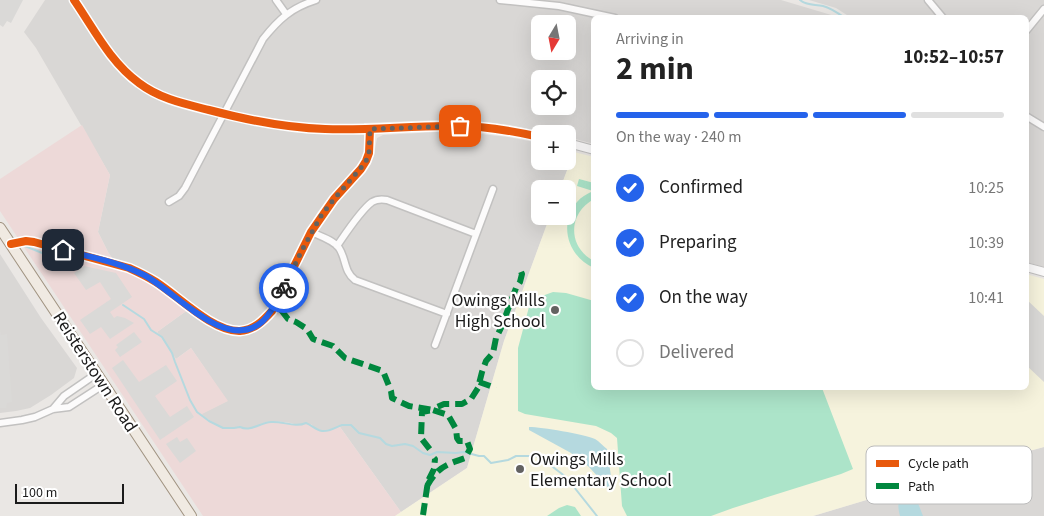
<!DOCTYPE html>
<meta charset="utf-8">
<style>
:root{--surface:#fff;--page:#f2f2f2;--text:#222;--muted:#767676;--line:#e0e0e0;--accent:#2563eb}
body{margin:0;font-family:"Source Sans 3",sans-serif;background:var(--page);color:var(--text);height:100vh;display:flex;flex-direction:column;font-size:19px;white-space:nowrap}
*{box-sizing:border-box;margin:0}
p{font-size:16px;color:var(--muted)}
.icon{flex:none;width:28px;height:28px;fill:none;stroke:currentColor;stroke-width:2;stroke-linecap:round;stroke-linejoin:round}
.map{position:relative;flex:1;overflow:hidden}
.drawer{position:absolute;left:591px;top:15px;width:438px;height:375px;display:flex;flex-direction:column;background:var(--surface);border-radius:8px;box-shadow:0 5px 20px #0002}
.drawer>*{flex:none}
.needle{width:32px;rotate:190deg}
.fabs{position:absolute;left:531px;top:15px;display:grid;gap:10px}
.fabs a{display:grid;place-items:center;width:45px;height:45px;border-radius:8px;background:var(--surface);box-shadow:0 5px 20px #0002;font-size:25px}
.scale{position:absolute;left:15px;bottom:12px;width:109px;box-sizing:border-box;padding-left:5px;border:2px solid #1b1b1b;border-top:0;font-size:14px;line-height:18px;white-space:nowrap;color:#1b1b1b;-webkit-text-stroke:4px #fff;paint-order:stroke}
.pin{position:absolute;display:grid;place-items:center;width:42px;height:42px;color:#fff;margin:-21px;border-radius:10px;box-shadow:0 2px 8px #0006}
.courier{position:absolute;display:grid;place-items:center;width:50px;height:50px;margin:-25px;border:4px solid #2563eb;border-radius:50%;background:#fff;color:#222;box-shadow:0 1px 6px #0007}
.head em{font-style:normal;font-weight:700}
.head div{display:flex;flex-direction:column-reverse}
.head{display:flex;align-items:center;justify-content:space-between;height:85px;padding:0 25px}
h1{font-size:32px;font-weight:700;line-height:38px}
.bar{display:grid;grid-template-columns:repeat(4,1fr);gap:8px 5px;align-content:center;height:60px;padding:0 25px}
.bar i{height:6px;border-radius:4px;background:var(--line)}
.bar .selected{background:var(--accent)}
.bar p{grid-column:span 4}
ol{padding:0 25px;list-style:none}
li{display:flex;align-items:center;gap:15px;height:55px}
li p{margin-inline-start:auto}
li .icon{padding:5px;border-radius:50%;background:var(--accent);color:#fff;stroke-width:4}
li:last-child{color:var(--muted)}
li i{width:28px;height:28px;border:2px solid var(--line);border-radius:50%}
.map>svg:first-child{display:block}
.residential{fill:#d9d7d5;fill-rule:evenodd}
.commercial{fill:#edd9d8}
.education{fill:#f6f3dd}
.pitch{fill:#ace4c9}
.parking{fill:#dad9d7}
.water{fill:#b5d9df}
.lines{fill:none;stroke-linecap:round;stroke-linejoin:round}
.stream{stroke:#b5d9df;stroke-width:2}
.minor-casing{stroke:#c2c1c0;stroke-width:9}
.tertiary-casing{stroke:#c2c1c0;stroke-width:10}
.primary-casing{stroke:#a09381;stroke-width:12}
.minor{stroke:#fcfbfb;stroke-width:6}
.tertiary{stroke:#fcfbfb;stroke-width:8}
.primary{stroke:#f0eae2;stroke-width:10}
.quiet{stroke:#00873e;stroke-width:6;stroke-dasharray:12 6;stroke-linecap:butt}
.cycleway-casing{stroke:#fff;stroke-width:11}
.cycleway{stroke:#e8590c;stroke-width:8}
.done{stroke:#636261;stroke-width:5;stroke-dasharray:0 9}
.route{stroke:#2563eb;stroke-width:6}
.poi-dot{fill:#636261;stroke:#fff;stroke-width:2}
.labels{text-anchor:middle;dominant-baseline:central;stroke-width:4.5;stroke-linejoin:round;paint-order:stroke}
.poi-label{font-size:18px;fill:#1b1b1b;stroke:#fff;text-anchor:end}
.street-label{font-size:18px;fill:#1b1b1b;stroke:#fff}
.key{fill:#fff;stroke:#bbb;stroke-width:1}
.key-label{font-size:14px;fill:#1b1b1b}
</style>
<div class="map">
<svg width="1044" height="516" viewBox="0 0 1044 516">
<rect width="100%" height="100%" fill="#eae7e4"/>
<path class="residential" d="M45,0h736l57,17 -244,1v126l-26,-7v-3h-15l-43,-9 -27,-3 -47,-2 -72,3v28l-2,8 -4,7 -28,30 -13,17 -19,35 -28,61 -8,10 -7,5 -16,5 -10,-2 -8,-3 -107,-63 -6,-9 -10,-20 12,-57 -74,-127 -12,-16zM540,24h28v27h-28zM540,79h28v27h-28z
M809,0h235v267l-18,-5v-244l-176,-1 -14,-9z
M436,132l45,2 27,3 32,6v18h28v-11l6,2 -14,37h-20v27h10l-46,125 -37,127 -66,44 -61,-85 -17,4 -8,-3 -4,-4 -14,1 -6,-2 -16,-2 -9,1 -12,6 -9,1 -5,-2 -6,1h-11l-19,-11 -3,-3 26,-13 -36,-53 -15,11 -19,-27 32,-23 20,14 39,9 9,-2 11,-8 8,-9 10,-17 20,-44 18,-32 12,-16 29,-31 6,-9 3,-9 3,-17 6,-3z
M0,254l41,64 36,50 -3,10 -23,17 -21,13 -14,3 -16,2z
M1044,447v69h-231l70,-21 -2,-5z"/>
<path class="commercial" d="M82,125l28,50 -12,57 10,20 11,17 9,2 14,6 47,32 -32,23 19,27 15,-11 37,53 -26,13 2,3 19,11h11l6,-1 5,2 9,-1 12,-6 9,-1 22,4h4l5,-2 5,1 4,4 8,3 17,-4 61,85 -6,4h-192l-203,-305v-32z"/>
<path class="education" d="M574,152l20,5v231h432v-114l18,5v168l-162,43 1,5 -70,21h-418l72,-48 37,-127 46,-125h18v-27h-8z"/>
<path class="pitch" d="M579,179l15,4v16c-26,14 -27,48 0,62v7c-26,-11 -36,-44 -17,-66 4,-5 10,-8 16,-11l-16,-5z
M553,292l13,1 28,8v87h228l31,81 -12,5 -108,34 -22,8h-84l-5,-10 -5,-68 -6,-5 -15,-7 -71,-12 -7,-3v-63l11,-41 5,-6 8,-5z
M567,505l8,2 6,9h-34l12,-8z"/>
<path class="parking" d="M0,0h23l-12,23 -4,-2 -4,6 -3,-2z
M84,266l32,7 16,24 -22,15 4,6 3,-2 8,2 9,5 -24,16 -9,-12 -11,7 -10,-14 31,-21 -11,-17 -14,8 -12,-17z
M1026,299l18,17v66l-18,-17z
M0,330l1,5 6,-1 5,68 -5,1 -1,5h-6z
M134,332l8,10 -22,15 -5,-7 3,-3 -2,-2z
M123,360l16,22 27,-17 11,16 -22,15 15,21 17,-11 7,11 -34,23 -48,-72z
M177,437l3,5 7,-4 9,13 -16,12 -14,-19z"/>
<path class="water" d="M529,427c13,0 54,7 66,12 4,2 8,7 12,10l5,34 -1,7h-1l-21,-23 -18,-14 -42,-23z
M906,496l10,2 7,18h-23c-2,-8 -4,-16 6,-20z"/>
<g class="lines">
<path class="stream" d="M800,0c7,6 15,4 23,6 8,2 15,7 22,12
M25,246l22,9
M123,305l21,14 7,11 11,7 10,16 3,9 15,38 7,12 12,9 14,7h11l6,-1c11,5 19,-4 31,-5 12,-1 24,6 35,1 6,2 9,7 16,8 7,1 14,-4 20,-6 1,0 8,0 9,0l8,8 21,5 6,6 6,2 13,-2 8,2 10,7 7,2 7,-3 19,1 8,-1 15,4h5l7,7 17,-3 8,-4h20l9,5 21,16 31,39"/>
<defs>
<path id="minor" d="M276,0l10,14
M500,0l59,6 56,12
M928,0l15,18
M1026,31l18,-22
M1026,116l18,11
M169,202l10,-6 6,-8 78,-149c16,-20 28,-31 53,-39
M311,232c9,4 22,8 28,16 7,10 5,24 16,32l92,34
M11,244l15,-3 8,1 95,26c9,4 19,9 27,14 22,14 57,50 84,49 14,-1 23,-10 32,-20l39,-79 23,-33 27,-30 5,-8 3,-8 1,-24
M337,246c9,-13 23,-35 35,-44 5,-3 10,-3 15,-2l89,34
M435,345l58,-156
M53,409l11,-13 32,-22
M0,423l22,-3 13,-3 18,-8 16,-2 34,-22"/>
<path id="tertiary" d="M74,0c20,29 36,62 65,83 21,16 46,21 70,27 38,10 77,18 116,19 44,2 88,-4 132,-3 28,0 56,5 83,11
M568,143l26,7
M1026,267l18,5"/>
<path id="primary" d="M0,228l191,288"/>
</defs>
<use href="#minor" class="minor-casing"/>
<use href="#tertiary" class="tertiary-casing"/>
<use href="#primary" class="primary-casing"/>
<use href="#minor" class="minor"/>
<use href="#tertiary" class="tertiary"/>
<use href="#primary" class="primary"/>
<path class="quiet" d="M281,310l7,9 8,3 11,7 6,10 20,7 12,12 38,13 8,20 1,7 17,8 24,4 -11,2 -1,26 11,14
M479,382l17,6
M427,486c11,-19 18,-21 38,-28l5,-9 -3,-8h-8l-2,-3 -1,-9 -8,-14 -15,-5 4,-3 7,-3h18l9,-5 7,-11 4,-16 4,-11 7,-8 3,-15 5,-10 15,-40 4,-6 2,-8 -3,-7
M423,515l5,-34 6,-12 1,-10 -1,-1"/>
<defs>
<path id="cycleway" d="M74,0c20,29 36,62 65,83 21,16 46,21 70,27 38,10 77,18 116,19 44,2 88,-4 132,-3 28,0 56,5 83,11
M11,244l15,-3 8,1 95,26c9,4 19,9 27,14 22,14 57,50 84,49 14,-1 23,-10 32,-20l39,-79 23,-33 27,-30 5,-8 3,-8 1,-24"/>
</defs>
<use href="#cycleway" class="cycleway-casing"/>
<use href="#cycleway" class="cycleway"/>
</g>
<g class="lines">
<path class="done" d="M284,288l18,-38 19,-34 13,-17 26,-30 6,-8 3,-8 1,-24 90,-3"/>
<path class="route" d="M63,250c27,7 56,12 81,25 31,16 83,79 119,46 9,-9 15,-22 21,-33"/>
</g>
<g class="poi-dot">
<circle cx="555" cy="310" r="5"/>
<circle cx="520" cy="469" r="5"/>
</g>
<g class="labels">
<g class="poi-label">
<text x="545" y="300">Owings Mills<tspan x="545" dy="21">High School</tspan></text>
<text x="530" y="459" text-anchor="start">Owings Mills<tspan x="530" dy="21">Elementary School</tspan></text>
</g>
<g class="street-label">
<text transform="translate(95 372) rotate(57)">Reisterstown Road</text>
</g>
</g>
<rect x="866" y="446" width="166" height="58" rx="8" class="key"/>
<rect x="876" y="460" width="23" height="7" fill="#e8590c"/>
<rect x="876" y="483" width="23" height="6" fill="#00873e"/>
<g class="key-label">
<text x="908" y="468">Cycle path</text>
<text x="908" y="491">Path</text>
</g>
</svg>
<div class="fabs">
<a><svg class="needle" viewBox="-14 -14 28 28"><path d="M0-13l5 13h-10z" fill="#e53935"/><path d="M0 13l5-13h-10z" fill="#767676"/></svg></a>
<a><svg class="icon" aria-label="locate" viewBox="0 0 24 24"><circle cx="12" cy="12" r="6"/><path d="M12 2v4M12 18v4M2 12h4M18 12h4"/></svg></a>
<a>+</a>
<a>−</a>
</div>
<div class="scale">100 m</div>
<div class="pin" style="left:460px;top:126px;background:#ea580c"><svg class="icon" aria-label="bag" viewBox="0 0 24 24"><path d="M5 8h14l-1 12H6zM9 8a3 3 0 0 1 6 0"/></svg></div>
<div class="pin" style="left:63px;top:250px;background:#1f2937"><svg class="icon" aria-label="home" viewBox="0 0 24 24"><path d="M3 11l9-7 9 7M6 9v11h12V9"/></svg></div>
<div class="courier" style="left:284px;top:288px"><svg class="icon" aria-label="bike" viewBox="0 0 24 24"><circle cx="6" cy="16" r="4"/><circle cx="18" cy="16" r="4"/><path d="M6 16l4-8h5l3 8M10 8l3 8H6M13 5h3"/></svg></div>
<section class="drawer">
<div class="head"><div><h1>2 min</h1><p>Arriving in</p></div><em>10:52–10:57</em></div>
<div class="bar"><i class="selected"></i><i class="selected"></i><i class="selected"></i><i></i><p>On the way · 240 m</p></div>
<ol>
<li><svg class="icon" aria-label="check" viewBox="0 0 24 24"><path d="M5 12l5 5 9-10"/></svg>Confirmed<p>10:25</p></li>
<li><svg class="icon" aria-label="check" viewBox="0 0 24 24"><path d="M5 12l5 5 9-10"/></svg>Preparing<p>10:39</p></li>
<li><svg class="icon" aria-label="check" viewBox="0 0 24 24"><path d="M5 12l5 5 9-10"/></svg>On the way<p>10:41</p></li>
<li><i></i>Delivered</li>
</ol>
</section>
</div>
